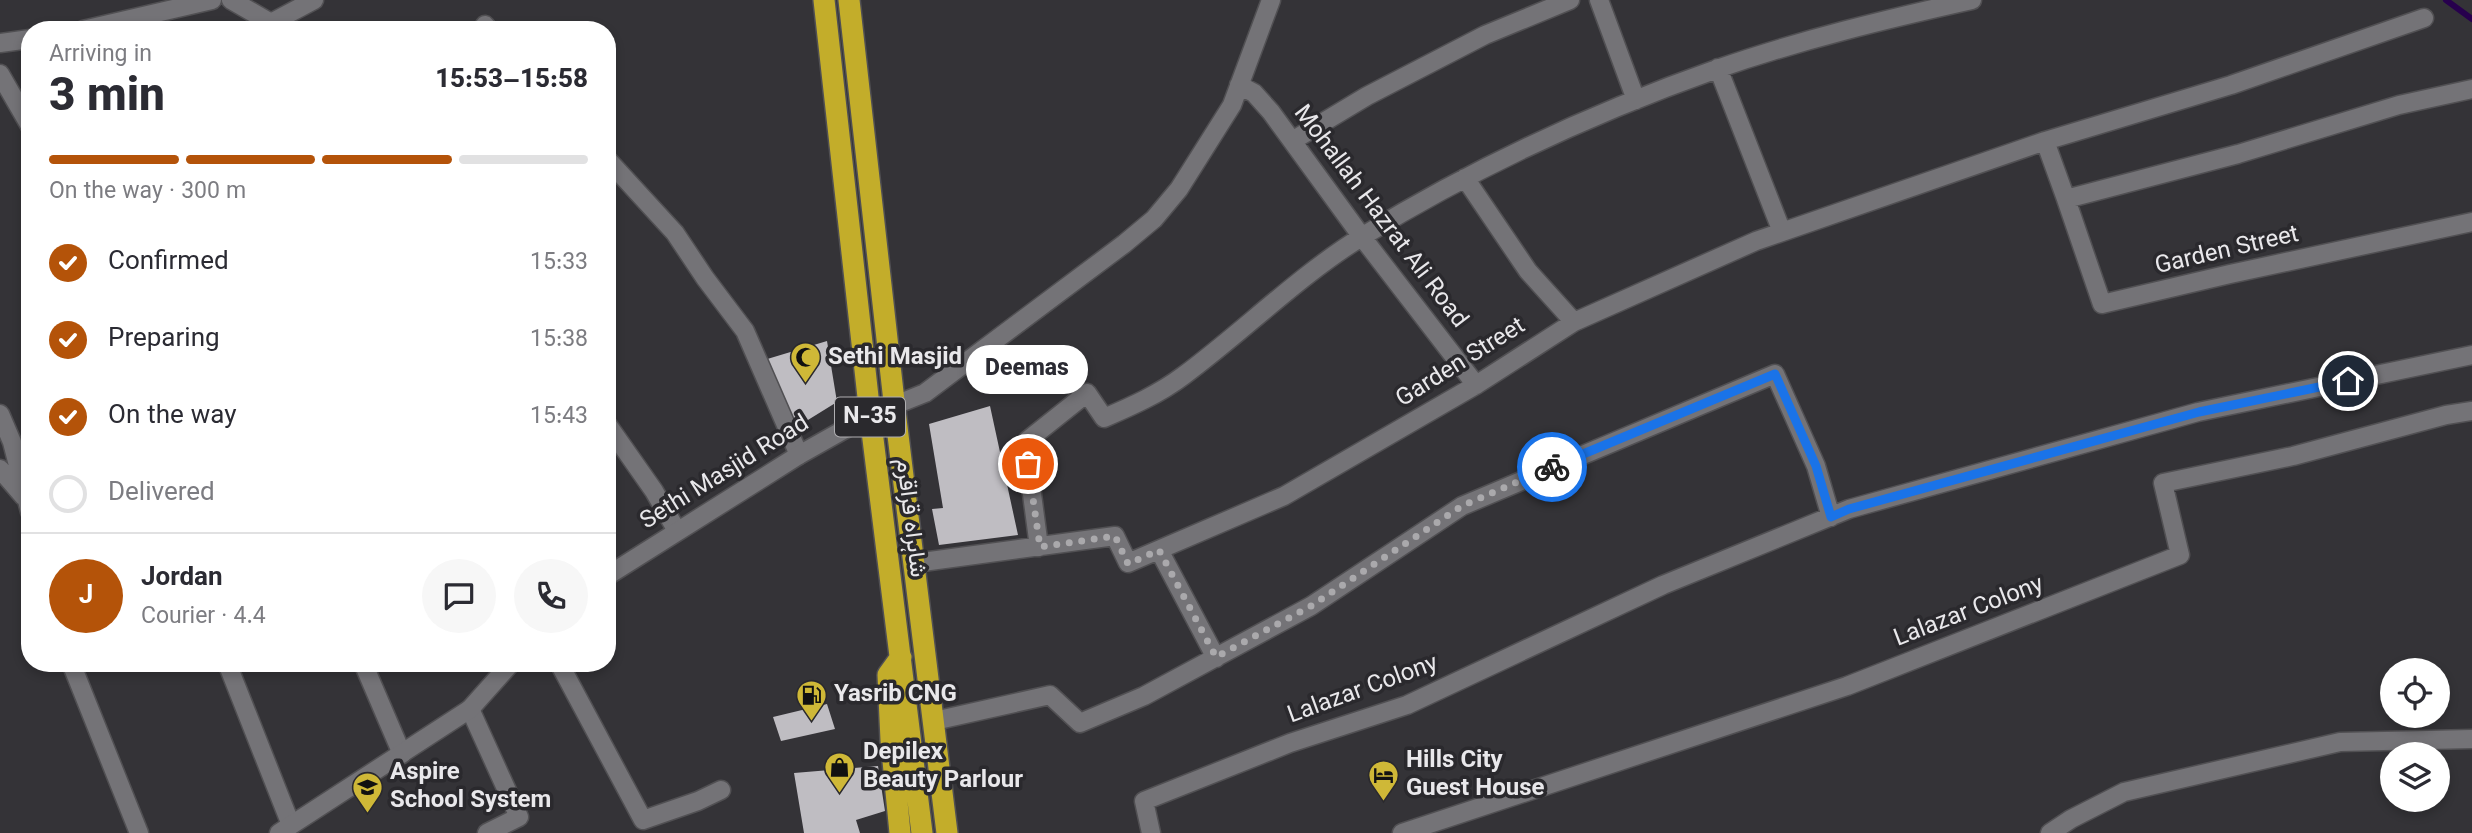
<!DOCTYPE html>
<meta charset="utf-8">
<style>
:root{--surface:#fff;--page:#f7f7f7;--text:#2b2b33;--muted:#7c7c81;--line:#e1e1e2;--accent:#b45309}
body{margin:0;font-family:Georgia,Vazirmatn,serif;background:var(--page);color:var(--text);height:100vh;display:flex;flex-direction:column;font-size:26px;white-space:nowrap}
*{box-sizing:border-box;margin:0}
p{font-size:23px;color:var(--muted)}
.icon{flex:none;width:38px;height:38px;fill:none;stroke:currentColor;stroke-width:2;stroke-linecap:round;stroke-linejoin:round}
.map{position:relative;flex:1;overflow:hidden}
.sheet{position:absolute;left:21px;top:21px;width:595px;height:651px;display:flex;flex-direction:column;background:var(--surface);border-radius:28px;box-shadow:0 4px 10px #0003}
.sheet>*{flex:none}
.buttons{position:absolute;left:2380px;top:658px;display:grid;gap:14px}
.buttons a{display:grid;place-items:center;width:70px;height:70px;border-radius:50%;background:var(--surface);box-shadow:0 4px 10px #0003;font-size:35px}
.pin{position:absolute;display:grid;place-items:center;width:60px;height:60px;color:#fff;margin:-30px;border:4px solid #fff;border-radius:50%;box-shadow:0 2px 7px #0007}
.courier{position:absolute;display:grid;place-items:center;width:70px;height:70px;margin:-35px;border:5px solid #1a73e8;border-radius:50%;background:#fff;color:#222;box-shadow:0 2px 9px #0007}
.bubble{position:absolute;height:49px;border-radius:24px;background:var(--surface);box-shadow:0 4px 10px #0003;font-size:23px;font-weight:800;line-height:49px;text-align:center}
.head em{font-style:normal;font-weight:800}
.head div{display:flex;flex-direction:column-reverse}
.head{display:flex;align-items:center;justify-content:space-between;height:119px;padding:0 28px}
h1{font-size:46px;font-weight:800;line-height:52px}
.bar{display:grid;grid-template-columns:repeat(4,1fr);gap:10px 7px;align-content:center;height:84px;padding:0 28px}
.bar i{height:9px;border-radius:5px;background:var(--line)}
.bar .on{background:var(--accent)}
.bar p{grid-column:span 4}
.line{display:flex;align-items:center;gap:18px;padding:0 28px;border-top:2px solid var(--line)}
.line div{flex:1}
.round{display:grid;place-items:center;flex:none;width:74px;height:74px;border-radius:37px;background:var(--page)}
ol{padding:0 28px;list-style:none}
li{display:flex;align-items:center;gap:21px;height:77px}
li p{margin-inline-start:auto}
li .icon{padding:7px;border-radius:50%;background:var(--accent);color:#fff;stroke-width:4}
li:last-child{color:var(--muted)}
li i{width:38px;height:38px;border:4px solid var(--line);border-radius:50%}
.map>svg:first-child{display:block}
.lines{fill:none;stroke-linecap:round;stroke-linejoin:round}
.stream{stroke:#27004d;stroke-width:6}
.building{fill:#bfbdc2}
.street-casing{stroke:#515053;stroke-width:21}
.secondary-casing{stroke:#515053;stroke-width:21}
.highway-casing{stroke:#515053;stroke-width:24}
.street{stroke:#747377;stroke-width:18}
.secondary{stroke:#747377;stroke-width:18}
.highway{stroke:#c3ad2a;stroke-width:21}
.done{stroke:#aaa9ac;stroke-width:7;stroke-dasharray:0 12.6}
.route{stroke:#1a73e8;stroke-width:9}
.labels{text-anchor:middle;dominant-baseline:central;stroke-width:7;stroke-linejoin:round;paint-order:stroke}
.shield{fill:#2a292d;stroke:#b0afb2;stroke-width:2}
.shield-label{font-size:23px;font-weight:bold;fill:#e9e8eb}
.street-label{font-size:24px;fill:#e9e8eb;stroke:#2a292d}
.poi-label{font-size:24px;font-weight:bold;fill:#e9e8eb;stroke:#2a292d;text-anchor:start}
</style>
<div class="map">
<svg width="2472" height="833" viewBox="0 0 2472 833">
<rect width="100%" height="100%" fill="#343337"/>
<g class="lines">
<path class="stream" d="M2446,0l26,19"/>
</g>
<path class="building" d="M827,341l10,61 -42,26 -31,-68z
M990,406l28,129 -79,10 -7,-36 11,-1 -14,-84z
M827,704l8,25 -54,12 -8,-24z
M878,766l7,45 -29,9 4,13h-56l-10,-60z"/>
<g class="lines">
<defs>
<path id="street" d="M231,0l40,23 5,7
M1599,0l37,100
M271,23l43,-23
M485,25l4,5
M83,30l129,-30
M0,43l30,-4
M1718,68l64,164
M0,74l30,52
M1239,85l15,8 17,19 91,125 114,148
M1292,141l75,-45 118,-61 85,-35
M2045,141l21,58 172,-45 161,-49 73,-16
M607,159l68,74 30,45 40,53 54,124
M1465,178l63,93 46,51
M2066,199l36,105 128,-30 242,-52
M895,405l30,-12 199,-149 30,-25 25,-30 53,-84 39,-105
M0,414l12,28 18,70
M607,424l47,67 23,40
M0,469l24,28
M1039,547l-11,-83v-24l59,-47 17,25c28,-12 55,-24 79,-42 61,-45 115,-100 180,-140 111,-68 232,-124 354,-167 83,-29 170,-50 255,-69
M1159,550l57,108
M915,563l200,-27 13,27 156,-67 192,-111 98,-63 182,-81 289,-100 186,-56 193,-67
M71,663l68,170
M227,663l64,162
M363,663l39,91
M559,663l84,157 55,-19 23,-11
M470,709l49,108 -32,16
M934,721l116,-26 30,28 64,-27 167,-90 151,-100 313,-132 41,92 15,51
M1151,833l-7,-32 146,-58 117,-38 256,-120 186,-76 349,-97 274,-57
M1402,833l445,-147 333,-131 -17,-72 130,-27 153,-41 26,-4
M2050,833l21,-14 53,-27 216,-50 132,-3"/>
<path id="secondary" d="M607,576l192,-121 71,-40
M279,833l191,-124 41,-46"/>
<path id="highway" d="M824,0l46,415 52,418
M849,0l47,419 51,414
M900,833l-9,-93 -3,-65 13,-18"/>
</defs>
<use href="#street" class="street-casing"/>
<use href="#secondary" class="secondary-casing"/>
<use href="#highway" class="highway-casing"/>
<use href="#street" class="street"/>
<use href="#secondary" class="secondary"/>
<use href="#highway" class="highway"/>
</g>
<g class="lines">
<path class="done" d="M1028,464l12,83 75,-11 13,28 31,-14 57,107 95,-51 151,-100 90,-39"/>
<path class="route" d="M1552,467l223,-93 41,92 15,51 18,-8 350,-97 149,-31"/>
</g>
<defs>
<symbol id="mosque-pin" viewBox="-11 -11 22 30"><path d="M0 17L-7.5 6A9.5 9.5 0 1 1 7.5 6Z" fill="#cfb837" stroke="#2a292d"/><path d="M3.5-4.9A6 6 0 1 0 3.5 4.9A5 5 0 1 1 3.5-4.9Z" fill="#111"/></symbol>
<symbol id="fuel-pin" viewBox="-11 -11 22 30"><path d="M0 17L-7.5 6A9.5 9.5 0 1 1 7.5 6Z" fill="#cfb837" stroke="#2a292d"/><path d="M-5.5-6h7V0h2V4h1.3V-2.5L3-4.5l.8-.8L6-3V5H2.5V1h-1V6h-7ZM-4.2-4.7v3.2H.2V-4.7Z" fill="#111"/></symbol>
<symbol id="shop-pin" viewBox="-11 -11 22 30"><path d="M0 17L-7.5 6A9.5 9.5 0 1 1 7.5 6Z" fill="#cfb837" stroke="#2a292d"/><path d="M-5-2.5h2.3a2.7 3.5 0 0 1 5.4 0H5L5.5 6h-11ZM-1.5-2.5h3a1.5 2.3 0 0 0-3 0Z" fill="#111"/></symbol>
<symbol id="hotel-pin" viewBox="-11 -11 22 30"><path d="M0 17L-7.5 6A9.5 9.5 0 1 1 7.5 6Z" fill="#cfb837" stroke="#2a292d"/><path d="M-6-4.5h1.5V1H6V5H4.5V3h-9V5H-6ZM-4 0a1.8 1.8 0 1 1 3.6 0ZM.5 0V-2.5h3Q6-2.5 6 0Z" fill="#111"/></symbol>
<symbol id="school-pin" viewBox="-11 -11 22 30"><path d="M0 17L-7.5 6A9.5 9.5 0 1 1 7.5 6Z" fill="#cfb837" stroke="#2a292d"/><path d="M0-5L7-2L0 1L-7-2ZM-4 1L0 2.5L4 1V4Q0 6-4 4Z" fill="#111"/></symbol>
</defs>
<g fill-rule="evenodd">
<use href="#mosque-pin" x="788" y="340" width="35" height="47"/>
<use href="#fuel-pin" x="794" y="678" width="35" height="47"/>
<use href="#shop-pin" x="822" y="750" width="35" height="47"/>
<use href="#hotel-pin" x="1366" y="758" width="35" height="47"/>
<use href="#school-pin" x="350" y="770" width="35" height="47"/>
</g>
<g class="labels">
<rect class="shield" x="835" y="397.5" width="70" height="39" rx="5"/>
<g class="shield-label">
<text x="870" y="417">N-35</text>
</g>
<g class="street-label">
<text transform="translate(1380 217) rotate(53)">Mohallah Hazrat Ali Road</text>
<text transform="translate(2227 251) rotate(-13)">Garden Street</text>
<text transform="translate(1461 363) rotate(-32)">Garden Street</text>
<text transform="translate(725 473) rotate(-32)">Sethi Masjid Road</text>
<text transform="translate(910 518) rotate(83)">شاہراہ قراقرم</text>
<text transform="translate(1969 612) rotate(-21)">Lalazar Colony</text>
<text transform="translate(1363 690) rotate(-20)">Lalazar Colony</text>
</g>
<g class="poi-label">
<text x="828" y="358">Sethi Masjid</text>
<text x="834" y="695">Yasrib CNG</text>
<text x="863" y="753">Depilex<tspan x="863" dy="28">Beauty Parlour</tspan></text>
<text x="1406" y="761">Hills City<tspan x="1406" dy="28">Guest House</tspan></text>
<text x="390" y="773">Aspire<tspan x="390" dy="28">School System</tspan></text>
</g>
</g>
</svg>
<div class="buttons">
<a><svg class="icon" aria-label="locate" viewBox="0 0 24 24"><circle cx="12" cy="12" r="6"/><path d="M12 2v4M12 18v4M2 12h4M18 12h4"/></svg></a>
<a><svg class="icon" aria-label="layers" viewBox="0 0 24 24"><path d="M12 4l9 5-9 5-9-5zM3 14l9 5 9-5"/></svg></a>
</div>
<div class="pin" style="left:1028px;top:464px;background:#ea580c"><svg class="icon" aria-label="bag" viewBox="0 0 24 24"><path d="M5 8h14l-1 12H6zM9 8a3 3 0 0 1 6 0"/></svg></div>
<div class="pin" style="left:2348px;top:381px;background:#1f2937"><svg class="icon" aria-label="home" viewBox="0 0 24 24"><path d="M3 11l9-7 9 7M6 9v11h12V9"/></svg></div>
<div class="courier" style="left:1552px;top:467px"><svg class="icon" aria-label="bike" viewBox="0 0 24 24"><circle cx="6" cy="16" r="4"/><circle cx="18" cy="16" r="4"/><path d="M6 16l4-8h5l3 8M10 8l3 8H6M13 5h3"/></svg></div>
<div class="bubble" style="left:966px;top:345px;width:122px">Deemas</div>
<section class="sheet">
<div class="head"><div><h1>3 min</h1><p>Arriving in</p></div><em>15:53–15:58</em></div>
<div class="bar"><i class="on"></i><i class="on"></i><i class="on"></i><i></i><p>On the way · 300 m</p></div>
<ol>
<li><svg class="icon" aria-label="check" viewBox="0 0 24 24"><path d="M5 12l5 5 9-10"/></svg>Confirmed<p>15:33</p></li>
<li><svg class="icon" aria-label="check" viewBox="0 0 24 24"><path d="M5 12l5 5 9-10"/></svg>Preparing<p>15:38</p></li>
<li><svg class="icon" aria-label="check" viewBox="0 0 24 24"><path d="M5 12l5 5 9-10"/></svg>On the way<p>15:43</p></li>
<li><i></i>Delivered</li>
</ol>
<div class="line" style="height:126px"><b class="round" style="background:var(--accent);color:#fff">J</b><div><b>Jordan</b><p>Courier · 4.4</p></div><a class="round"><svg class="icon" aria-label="chat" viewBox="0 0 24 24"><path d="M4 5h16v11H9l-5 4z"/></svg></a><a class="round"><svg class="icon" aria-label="phone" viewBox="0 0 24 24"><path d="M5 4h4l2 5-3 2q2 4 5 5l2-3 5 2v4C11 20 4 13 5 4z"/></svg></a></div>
</section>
</div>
